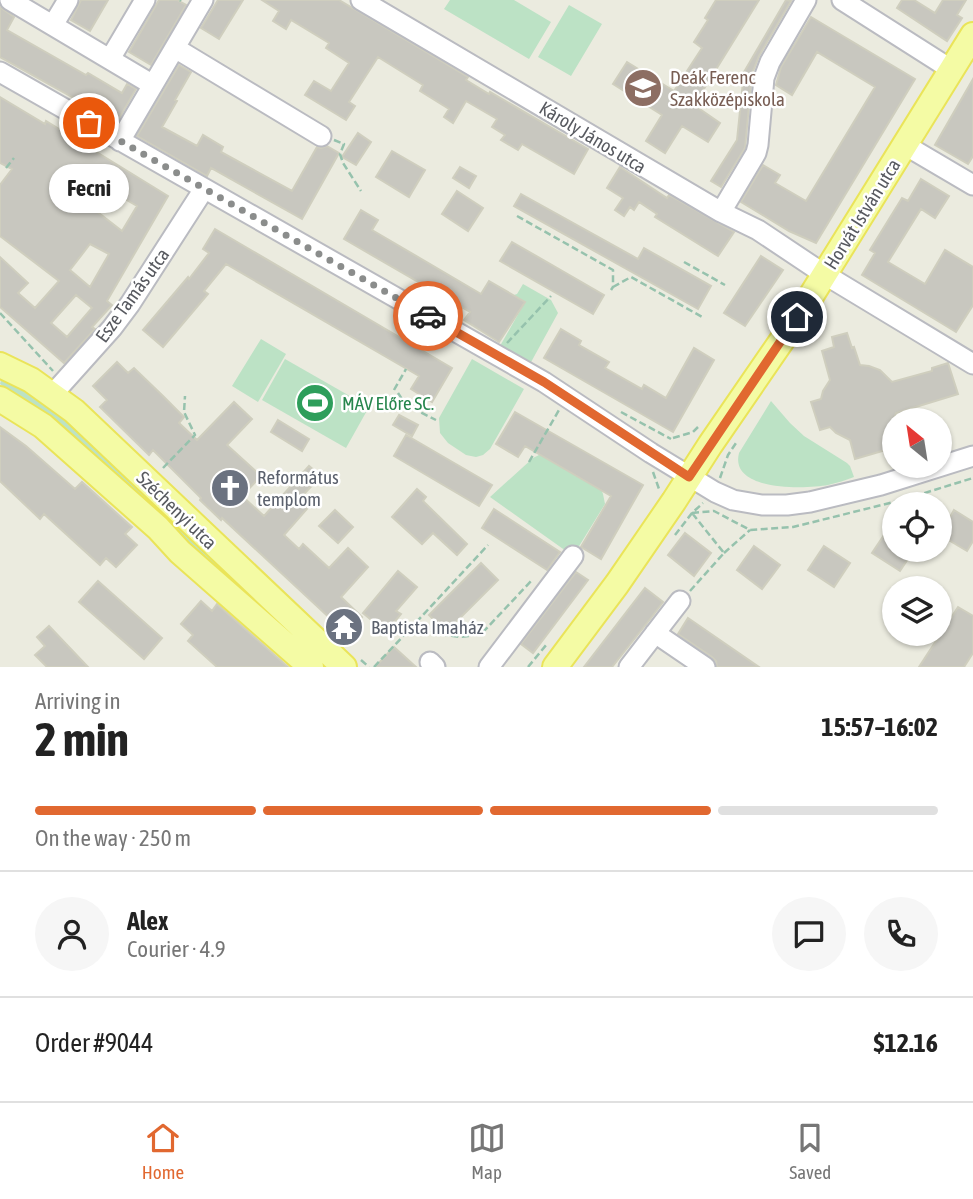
<!DOCTYPE html>
<meta charset="utf-8">
<style>
:root{--surface:#fff;--page:#f6f6f6;--text:#222;--muted:#767676;--line:#e0e0e0;--accent:#e16830}
body{margin:0;font-family:"Asap Condensed",sans-serif;background:var(--page);color:var(--text);height:100vh;display:flex;flex-direction:column;font-size:26px;white-space:nowrap}
*{box-sizing:border-box;margin:0}
p{font-size:23px;color:var(--muted)}
.icon{flex:none;width:38px;height:38px;fill:none;stroke:currentColor;stroke-width:2;stroke-linecap:round;stroke-linejoin:round}
.map{position:relative;height:667px;overflow:hidden}
.drawer{display:flex;flex-direction:column;background:var(--surface);flex:1}
.drawer>*{flex:none}
.needle{width:46px;rotate:330deg}
.buttons{position:absolute;left:882px;top:408px;display:grid;gap:14px}
.buttons a{display:grid;place-items:center;width:70px;height:70px;border-radius:50%;background:var(--surface);box-shadow:0 2px 5px #0004;font-size:35px}
.pin{position:absolute;display:grid;place-items:center;width:60px;height:60px;color:#fff;margin:-30px;border:4px solid #fff;border-radius:50%;box-shadow:0 2px 7px #0007}
.courier{position:absolute;display:grid;place-items:center;width:70px;height:70px;margin:-35px;border:5px solid #e16830;border-radius:50%;background:#fff;color:#222;box-shadow:0 2px 9px #0007}
.bubble{position:absolute;height:49px;border-radius:24px;background:var(--surface);box-shadow:0 2px 5px #0004;font-size:23px;font-weight:700;line-height:49px;text-align:center}
.overview em{font-style:normal;font-weight:700}
.overview div{display:flex;flex-direction:column-reverse}
.overview{display:flex;align-items:center;justify-content:space-between;height:119px;padding:0 35px}
h1{font-size:46px;font-weight:700;line-height:52px}
.bar{display:grid;grid-template-columns:repeat(4,1fr);gap:10px 7px;align-content:center;height:84px;padding:0 35px}
.bar i{height:9px;border-radius:5px;background:var(--line)}
.bar .active{background:var(--accent)}
.bar p{grid-column:span 4}
.line{display:flex;align-items:center;gap:18px;padding:0 35px;border-top:2px solid var(--line)}
.line div{flex:1}
.round{display:grid;place-items:center;flex:none;width:74px;height:74px;border-radius:37px;background:var(--page)}
.dock{display:flex;justify-content:space-around;align-items:center;height:98px;border-top:2px solid var(--line);background:var(--surface);font-size:19px;color:var(--muted)}
.dock a{display:grid;justify-items:center;gap:4px}
.dock .active{color:var(--accent)}
.map>svg:first-child{display:block}
.green{fill:#bce2c5}
.building{fill:#c8c7bf;stroke:#cfcebe;stroke-width:2;fill-rule:evenodd}
.lines{fill:none;stroke-linecap:round;stroke-linejoin:round}
.minor-casing{stroke:#babbc1;stroke-width:23}
.major-casing{stroke:#eae459;stroke-width:28}
.path{stroke:#96c2ad;stroke-width:2.5;stroke-dasharray:7 3.5;stroke-linecap:butt}
.minor{stroke:#fff;stroke-width:19}
.major{stroke:#f4fba4;stroke-width:24}
.done{stroke:#8b8d8c;stroke-width:7;stroke-dasharray:0 12.6}
.route{stroke:#e16830;stroke-width:9}
.labels{text-anchor:middle;dominant-baseline:central;stroke-width:5;stroke-linejoin:round;paint-order:stroke}
.education-label{font-size:19px;fill:#785e54;stroke:#fff;text-anchor:start}
.street-label{font-size:19px;fill:#585a60;stroke:#fff}
.leisure-label{font-size:19px;fill:#27864d;stroke:#fff;text-anchor:start}
.worship-label{font-size:19px;fill:#5b616d;stroke:#fff;text-anchor:start}
</style>
<div class="map">
<svg width="973" height="667" viewBox="0 0 973 667">
<rect width="100%" height="100%" fill="#ebebdf"/>
<path class="green" d="M450,0h64l37,22 -22,37 -85,-50z
M569,5l33,19 -31,52 -33,-19z
M523,284l28,16 7,13 -28,51 -30,-18 25,-44 -11,-7 3,-1z
M261,339l25,15 -28,48 -26,-16z
M285,359l84,48 -23,41 -84,-48z
M472,359l52,30 -34,60 -7,6 -7,2 -10,-2 -18,-12 -8,-10 -1,-15z
M2,377l32,16 27,20 271,254h-9l-268,-243 -55,-40z
M771,401l19,22 14,13 43,27 3,3 4,11c-8,3 -17,6 -26,8 -22,4 -99,7 -89,-32z
M539,455l8,1 53,30 3,8 2,10 -32,52 -83,-59 43,-39z"/>
<path class="building" d="M81,0h27l-18,31 -19,-11z
M159,0h18l9,5 -35,60 -22,-13z
M218,0h25l-24,39 -18,-11z
M262,0h77l129,77 -2,3 23,14 1,-2 98,57 -14,25 -52,-30 -4,6 -17,-10 4,-5 -13,-8 5,-8 -31,-18 -13,22 -9,-6 5,-8 -29,-18 3,-6 -45,-28 -29,45 6,4 -9,14 -41,-25 9,-14 17,10 18,-28 -23,-15 3,-5 -38,-23 -5,9 -13,-8 6,-10z
M716,0h43l-65,105 26,18 -12,19 -26,-16 -17,27 -19,-12 16,-26 -49,-31 14,-22 47,29 28,-43 -8,-6 14,-22 -3,-2z
M786,0l5,1 -32,55 -7,18 -7,74 -24,39 -10,-6 26,-41 7,-68z
M902,0h12l21,13 8,-13h23l-9,15 5,3 -15,23 -50,-33z
M0,7l14,10 -7,13 79,45 2,-2 34,20 5,-9 9,5 -19,33 -117,-65z
M811,17l104,62 -99,164 -27,-12 -48,-29 22,-37 17,10 -5,8 31,18 69,-114 -58,-35 -25,43 -16,-10 5,-18z
M179,65l12,7 -16,28 2,1 -15,26 35,19 6,-11 20,12 -2,5 71,39 25,-44 4,1 6,-2 12,7 -37,66 -91,-51 -4,8 -70,-40z
M973,79v77l-5,8 -33,-19z
M0,97l45,27 1,-3 122,75 -61,105 5,4 -20,22 3,2 -31,34 -64,-56v-50l28,26 -10,10 17,15 24,-27 -59,-45v-51l12,-16 -12,-6zM90,179l47,27 -15,25 -45,-35zM90,244l19,10 -19,33 -20,-17zM76,295l16,13 -25,29 -16,-14z
M358,133l13,9 -15,23 -14,-8z
M392,151l33,19 -16,27 -33,-20z
M460,167l16,9 -7,12 -16,-10z
M620,167l47,31 2,-3 65,37 -16,24 -63,-39 2,-3 -18,-12 -5,8 -4,-3 -6,9 -9,-6 8,-12 -16,-10z
M921,179l28,17 -14,22 -14,-9 -33,53 37,22 20,-34 28,17v38l-17,27 -94,-57 13,-22 -5,-3 32,-52 6,3z
M457,191l26,17 -15,23 -26,-17z
M521,194l117,65 6,-11 67,38 -13,23 -184,-103z
M361,210l17,10 -6,10 109,64 8,-13 36,21 -26,40 -35,-22 6,-8 -126,-73z
M215,229l237,139 -20,34 -21,-13 8,-13 -193,-112 -22,27 4,3 -45,53 -20,-17 45,-53 1,2 20,-26 -6,-4z
M512,242l92,53 -11,19 -93,-53z
M761,256l22,14 -38,56 -21,-13z
M561,329l20,12 -2,4 30,17 -4,6 37,21 2,-4 22,13 28,-50 20,12 -41,72 -129,-74z
M847,333l5,15 2,-1 6,18 9,1 11,4 12,12 40,-11v-3l16,-5 10,31 -62,19 -3,8 -9,12 5,16 -34,10 -5,-19 -14,-7 -6,-6 -10,3 -9,-28 10,-3 2,-8 7,-11 -8,-29 12,-4 -2,-10z
M117,362l11,11 6,-5 29,28 21,21 -5,6 18,17 37,-38 18,17 -25,26 34,31 -19,20 22,20 45,-50 12,10 -17,18 9,8 -29,33 15,14 4,-5 26,24 19,-20 20,19 -27,30 21,20 -15,17 -125,-116 -1,2 -21,-20 1,-2 -48,-48 -4,5 -49,-48 7,-7 -14,-14z
M515,412l128,73 -42,74 -20,-12 30,-51 -86,-50 -7,11 -22,-13z
M399,415l19,10 -6,11 -19,-11z
M278,420l31,19 -7,12 -31,-19z
M0,427l26,19 49,43 7,-7 50,45 -7,7 12,11 -21,22 -10,-9 -6,7 -56,-51 -4,5 -40,-38z
M406,435l86,50 -13,21 -85,-50z
M417,489l9,8 -3,4 44,43 -10,11 -24,-22 -11,11 -30,-27z
M494,509l66,43 -13,18 -65,-42z
M335,510l18,17 -15,16 -19,-17z
M954,510l19,12v19l-6,10 -27,-16z
M894,520v30h20l-14,21 -28,-18z
M685,533l26,20 -17,23 -26,-21z
M754,546l26,19 -18,24 -25,-19z
M824,546l26,17 -16,24 -26,-17z
M481,563l17,17 -52,52 -17,-17z
M398,571l19,16 -21,24 5,3 -15,18 -23,-19z
M576,572l12,8 -55,73 -12,-9z
M98,581l64,57 -18,21 -65,-57z
M645,588l18,14 -12,16 -39,49h-28z
M201,601l11,10 5,-7 71,63h-71l-29,-26 5,-6 -12,-11z
M958,607l15,9v37l-9,14h-45z
M688,618l71,49h-42l-1,-6 -4,-4 -34,-23z
M49,626l39,41h-41l-12,-12 10,-9 -8,-9z
M394,647l22,20h-41z"/>
<g class="lines">
<defs>
<path id="minor" d="M10,0l143,85
M361,0l360,212 37,18 66,44 149,90
M842,0l110,70
M53,25l15,-25
M175,48l146,88
M110,59l35,-59
M0,72l544,310 107,71 64,39 18,8 29,5h25l23,-3 71,-17 92,-29
M120,141l83,-141
M905,145l68,40
M721,212l35,-59 2,-8 6,-67 6,-16 36,-62
M52,395l60,-67 18,-24 74,-115
M655,633l50,34
M430,662l5,5
M489,667l84,-111
M629,667l51,-66"/>
<path id="major" d="M0,365l31,15 43,31 270,256
M0,399l43,27 115,102 22,24 131,115
M555,667l62,-83 57,-83 36,-56 88,-128 175,-282"/>
</defs>
<use href="#minor" class="minor-casing"/>
<use href="#major" class="major-casing"/>
<path class="path" d="M180,0l1,1
M334,140l10,4 -4,10 3,9 18,28
M6,168l8,-10
M517,216l96,54v17l-2,3
M684,262l41,23
M613,287l18,-10 73,41
M0,313l53,58
M507,343l44,-47
M418,347l9,-15
M394,390l12,-21
M398,393l8,12 30,15
M621,412l50,27
M673,438l20,-6 5,-5
M529,462l30,-52
M163,468l32,-33 -11,-23 1,-16
M653,472l6,17
M720,478l8,-23 8,-12
M692,513l22,-2 36,19 43,-3 109,-27 71,-22
M675,535l17,-22 11,-10
M724,553l26,-23
M690,591l34,-38 -32,-40
M409,630l79,-85
M361,660l8,7
M374,667l35,-37 6,-2 12,2 14,4 18,3 10,-1 16,-6 48,-51
M528,667l19,-23"/>
<use href="#minor" class="minor"/>
<use href="#major" class="major"/>
</g>
<g class="lines">
<path class="done" d="M89,123l339,193"/>
<path class="route" d="M428,316l116,66 145,95 108,-160"/>
</g>
<defs>
<symbol id="school-disc" viewBox="-11 -11 22 22"><circle r="9.5" fill="#8d6e63" stroke="#fff"/><path d="M0-5L7-2L0 1L-7-2ZM-4 1L0 2.5L4 1V4Q0 6-4 4Z" fill="#fff"/></symbol>
<symbol id="stadium-disc" viewBox="-11 -11 22 22"><circle r="9.5" fill="#2e9e5b" stroke="#fff"/><path d="M0-5a6.5 5 0 1 0 0 10a6.5 5 0 1 0 0-10ZM-3.5-1.8h7v3.6h-7Z" fill="#fff"/></symbol>
<symbol id="church-disc" viewBox="-11 -11 22 22"><circle r="9.5" fill="#6b7280" stroke="#fff"/><path d="M-1.2-6h2.4v3.5h3.3v2.4h-3.3V6h-2.4V-.1h-3.3v-2.4h3.3Z" fill="#fff"/></symbol>
<symbol id="temple-disc" viewBox="-11 -11 22 22"><circle r="9.5" fill="#6b7280" stroke="#fff"/><path d="M0-6L5-2H3V0L6.5 2.5H4V6H1.5V3h-3V6H-4V2.5H-6.5L-3 0V-2H-5Z" fill="#fff"/></symbol>
</defs>
<g fill-rule="evenodd">
<use href="#school-disc" x="621" y="66" width="44" height="44"/>
<use href="#stadium-disc" x="293" y="381" width="44" height="44"/>
<use href="#church-disc" x="208" y="466" width="44" height="44"/>
<use href="#temple-disc" x="322" y="605" width="44" height="44"/>
</g>
<g class="labels">
<g class="education-label">
<text x="670" y="77">Deák Ferenc<tspan x="670" dy="22">Szakközépiskola</tspan></text>
</g>
<g class="street-label">
<text transform="translate(593 137) rotate(31)">Károly János utca</text>
<text transform="translate(862 214) rotate(-58)">Horvát István utca</text>
<text transform="translate(132 295) rotate(-54)">Esze Tamás utca</text>
<text transform="translate(177 510) rotate(44)">Széchenyi utca</text>
</g>
<g class="leisure-label">
<text x="342" y="403">MÁV Előre SC.</text>
</g>
<g class="worship-label">
<text x="257" y="477">Református<tspan x="257" dy="22">templom</tspan></text>
<text x="371" y="627">Baptista Imaház</text>
</g>
</g>
</svg>
<div class="buttons">
<a><svg class="needle" viewBox="-14 -14 28 28"><path d="M0-13l5 13h-10z" fill="#e53935"/><path d="M0 13l5-13h-10z" fill="#767676"/></svg></a>
<a><svg class="icon" aria-label="locate" viewBox="0 0 24 24"><circle cx="12" cy="12" r="6"/><path d="M12 2v4M12 18v4M2 12h4M18 12h4"/></svg></a>
<a><svg class="icon" aria-label="layers" viewBox="0 0 24 24"><path d="M12 4l9 5-9 5-9-5zM3 14l9 5 9-5"/></svg></a>
</div>
<div class="pin" style="left:89px;top:123px;background:#ea580c"><svg class="icon" aria-label="bag" viewBox="0 0 24 24"><path d="M5 8h14l-1 12H6zM9 8a3 3 0 0 1 6 0"/></svg></div>
<div class="pin" style="left:797px;top:317px;background:#1f2937"><svg class="icon" aria-label="home" viewBox="0 0 24 24"><path d="M3 11l9-7 9 7M6 9v11h12V9"/></svg></div>
<div class="courier" style="left:428px;top:316px"><svg class="icon" aria-label="car" viewBox="0 0 24 24"><path d="M5 17H2v-5l4-1 3-4h7l3 4 3 1v5h-3M9 17h6M6 11h13"/><circle cx="7" cy="17" r="2"/><circle cx="17" cy="17" r="2"/></svg></div>
<div class="bubble" style="left:49px;top:164px;width:80px">Fecni</div>
</div>
<section class="drawer">
<div class="overview"><div><h1>2 min</h1><p>Arriving in</p></div><em>15:57–16:02</em></div>
<div class="bar"><i class="active"></i><i class="active"></i><i class="active"></i><i></i><p>On the way · 250 m</p></div>
<div class="line" style="height:126px"><a class="round"><svg class="icon" aria-label="person" viewBox="0 0 24 24"><circle cx="12" cy="8" r="4"/><path d="M4 21q1-7 8-7t8 7"/></svg></a><div><b>Alex</b><p>Courier · 4.9</p></div><a class="round"><svg class="icon" aria-label="chat" viewBox="0 0 24 24"><path d="M4 5h16v11H9l-5 4z"/></svg></a><a class="round"><svg class="icon" aria-label="phone" viewBox="0 0 24 24"><path d="M5 4h4l2 5-3 2q2 4 5 5l2-3 5 2v4C11 20 4 13 5 4z"/></svg></a></div>
<div class="line" style="height:91px"><div>Order #9044</div><b>$12.16</b></div>
</section>
<nav class="dock">
<a class="active"><svg class="icon" aria-label="home" viewBox="0 0 24 24"><path d="M3 11l9-7 9 7M6 9v11h12V9"/></svg>Home</a>
<a><svg class="icon" aria-label="map" viewBox="0 0 24 24"><path d="M3 6l6-2 6 2 6-2v14l-6 2-6-2-6 2zM9 4v14M15 6v14"/></svg>Map</a>
<a><svg class="icon" aria-label="saved" viewBox="0 0 24 24"><path d="M7 4h10v16l-5-4-5 4z"/></svg>Saved</a>
</nav>
